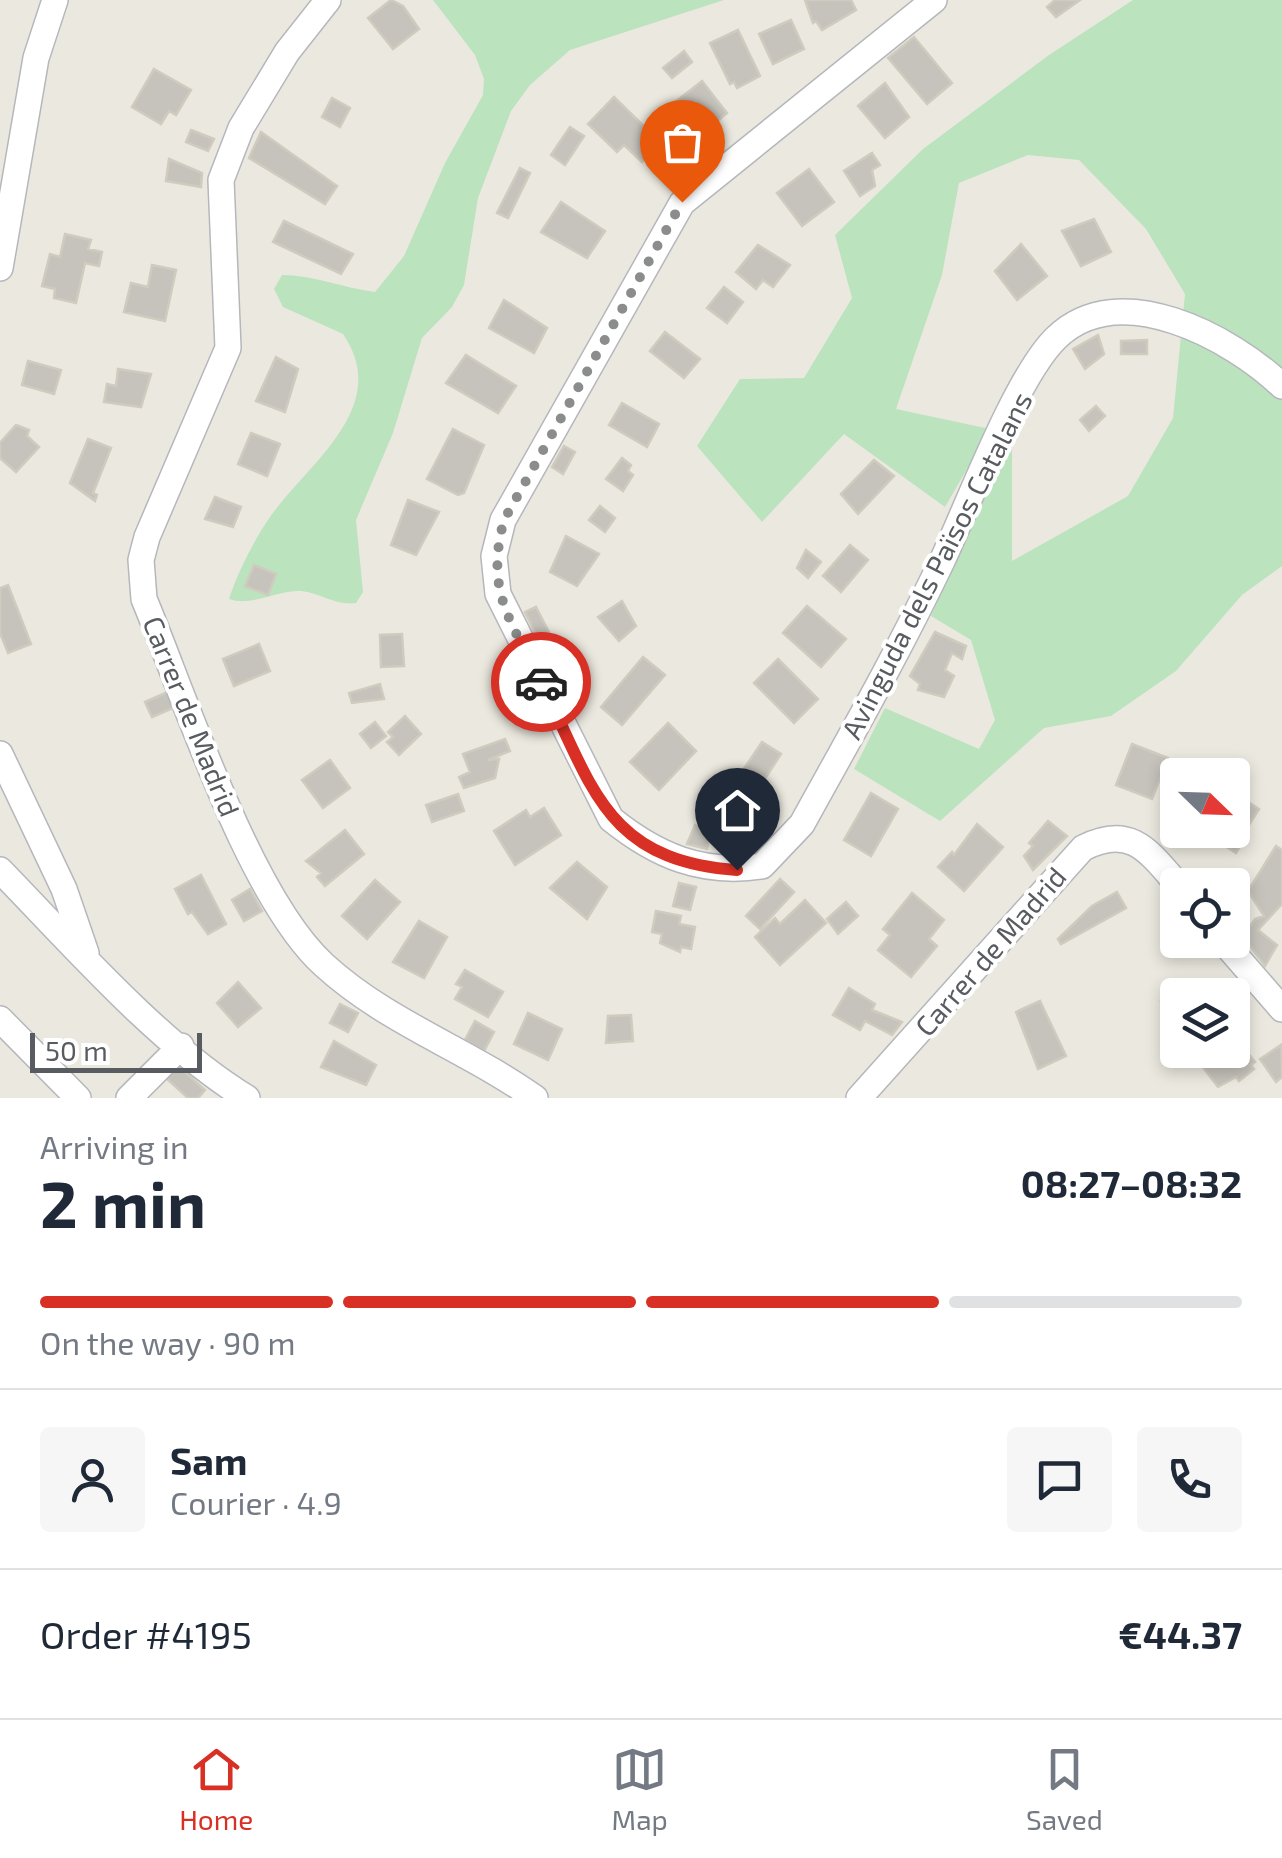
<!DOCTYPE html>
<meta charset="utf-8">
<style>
:root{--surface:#fff;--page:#f6f6f7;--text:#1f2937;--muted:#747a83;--line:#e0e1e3;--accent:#d93025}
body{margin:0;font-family:"Exo 2",sans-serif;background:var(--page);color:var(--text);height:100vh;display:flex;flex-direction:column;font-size:38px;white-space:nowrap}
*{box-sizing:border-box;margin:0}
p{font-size:32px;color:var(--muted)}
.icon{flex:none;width:55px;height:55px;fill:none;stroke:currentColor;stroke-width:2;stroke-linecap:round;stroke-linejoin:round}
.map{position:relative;height:1098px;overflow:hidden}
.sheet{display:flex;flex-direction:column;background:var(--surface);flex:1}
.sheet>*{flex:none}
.needle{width:65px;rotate:113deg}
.buttons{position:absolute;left:1160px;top:758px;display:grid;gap:20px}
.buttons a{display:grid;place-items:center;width:90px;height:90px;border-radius:10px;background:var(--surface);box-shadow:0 5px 15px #0003;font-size:50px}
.scale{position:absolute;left:30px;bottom:25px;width:172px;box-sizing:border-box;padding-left:10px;border:5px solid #585b60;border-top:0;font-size:28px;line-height:35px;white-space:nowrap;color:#585b60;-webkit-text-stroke:8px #fff;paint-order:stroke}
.pin{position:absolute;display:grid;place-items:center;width:85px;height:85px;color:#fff;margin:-102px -42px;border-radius:50% 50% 50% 0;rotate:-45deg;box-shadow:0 0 10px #0007}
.pin .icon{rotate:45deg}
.courier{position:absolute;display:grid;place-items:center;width:100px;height:100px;margin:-50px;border:8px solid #d93025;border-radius:50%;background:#fff;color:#222;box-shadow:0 2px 12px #0007}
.overview em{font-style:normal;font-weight:700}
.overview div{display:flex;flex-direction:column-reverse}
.overview{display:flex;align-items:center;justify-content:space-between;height:170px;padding:0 40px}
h1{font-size:65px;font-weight:700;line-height:75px}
.bar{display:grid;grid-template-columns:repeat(4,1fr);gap:15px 10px;align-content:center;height:120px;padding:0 40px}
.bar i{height:12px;border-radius:8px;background:var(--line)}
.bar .active{background:var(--accent)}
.bar p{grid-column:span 4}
.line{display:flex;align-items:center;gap:25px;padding:0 40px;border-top:2px solid var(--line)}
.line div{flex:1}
.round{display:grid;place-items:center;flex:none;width:105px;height:105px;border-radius:10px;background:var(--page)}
.menu{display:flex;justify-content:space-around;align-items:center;height:140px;border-top:2px solid var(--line);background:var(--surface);font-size:28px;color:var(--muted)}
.menu a{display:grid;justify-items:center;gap:5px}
.menu .active{color:var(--accent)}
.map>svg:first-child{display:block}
.green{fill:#bbe3be}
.building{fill:#c6c3bc;stroke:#cfcbbe;stroke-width:2.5}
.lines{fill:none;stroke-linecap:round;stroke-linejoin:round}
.street-casing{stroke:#b5b7bc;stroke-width:28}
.street{stroke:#fff;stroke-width:25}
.done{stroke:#8b8d8c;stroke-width:10;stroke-dasharray:0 18}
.route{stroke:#d93025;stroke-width:12}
.labels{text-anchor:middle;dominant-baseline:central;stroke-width:8;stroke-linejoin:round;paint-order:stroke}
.street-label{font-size:28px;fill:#585b60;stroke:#fff}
</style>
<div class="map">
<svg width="1282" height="1098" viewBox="0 0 1282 1098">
<rect width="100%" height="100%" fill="#ebe9df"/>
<path class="green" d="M433,0h291l-154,50 -40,35 -19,26 -33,87 -14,87 -12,22 -30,31 -29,95 -37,87 7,72 -7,11c-20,3 -35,-10 -55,-12 -25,-1 -49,16 -72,8 8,-25 26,-61 41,-82 38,-54 123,-110 73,-183l-60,-27 -9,-18 8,-14c30,0 62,13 93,17l29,-36 41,-93 38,-68 1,-16 -9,-24z
M1133,0h149v566l-40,29 -66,76 -65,45 -67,12 -104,93 -86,-52 31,-61 94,41 16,-29 -24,-80 -40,-24 81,-180v125l116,-65 45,-78 12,-124 -39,-65 -67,-69 -51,-5 -69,28 -17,92 -46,134 94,20 -45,78 -101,-73 -82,88 -65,-76 43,-67 64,-1 48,-80 -17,-63 88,-86 126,-94z"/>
<path class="building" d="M391,0l12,6 16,23 -26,20 -25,-31z
M805,0h46l5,10 -34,20 -6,-9 -3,2z
M1055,0h25l-24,17 -9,-10z
M791,20l13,29 -31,15 -14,-30z
M738,30l22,46 -23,12 -3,-6 -4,2 -20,-41z
M914,37l38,46 -25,21 -39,-46z
M684,51l8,11 -20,16 -9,-10z
M154,69l37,21 -15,25 -7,-4 -8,13 -29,-17z
M702,81l25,32 -32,26 -26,-32z
M885,83l24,34 -24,21 -27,-32z
M614,97l47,46 -19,19 -18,-17 -7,7 -29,-28z
M332,98l18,10 -10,19 -18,-10z
M570,127l14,9 -19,29 -14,-10z
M191,130l23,9 -6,12 -22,-9z
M261,132l76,54 -12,18 -76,-46z
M872,153l8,12 -8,5 3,16 -15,10 -16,-25z
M169,159l33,14 -1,14 -35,-6z
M520,168l10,5 -22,45 -11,-5z
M809,169l25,33 -32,24 -25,-33z
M561,202l44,29 -18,27 -46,-26z
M1094,219l17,33 -30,14 -19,-35z
M284,221l69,33 -12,20 -68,-32z
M65,234l26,6 -3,9 14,3 -3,14 -14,-3 -9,40 -22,-5 1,-9 -13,-3 8,-32 10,3z
M1021,244l26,32 -30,24 -22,-29z
M758,245l32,20 -17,22 -10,-7 -7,9 -20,-17z
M152,265l24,5 -11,51 -41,-9 7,-29 17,4z
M724,287l19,15 -16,21 -20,-15z
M504,300l43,28 -13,25 -45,-25z
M665,332l35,27 -16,19 -34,-27z
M1098,335l6,19 -19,15 -12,-20z
M1147,340v14h-26v-13z
M466,355l50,31 -18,27 -52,-30z
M276,357l22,12 -13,43 -29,-11z
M28,361l33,9 -7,24 -32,-9z
M118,369l33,5 -10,33 -37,-5 3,-18 9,2z
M622,403l37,21 -12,23 -38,-22z
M1096,406l9,10 -16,15 -9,-11z
M16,425l13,5 -2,6 12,11 -23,25 -16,-14v-15z
M453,429l31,16 -20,48 -6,2 -31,-16z
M251,433l29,11 -13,32 -29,-12z
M88,439l23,9 -18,45 4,2 -2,6 -25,-18z
M564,446l11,6 -12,22 -11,-7z
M622,458l9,7 -3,6 5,4 -10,16 -17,-12z
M874,460l20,16 -36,38 -17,-20z
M215,497l26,10 -8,20 -28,-8z
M408,500l31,12 -23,43 -25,-10z
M600,506l15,12 -10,14 -16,-12z
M566,536l33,18 -22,32 -27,-14z
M850,545l18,15 -27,32 -18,-16z
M806,550l15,12 -13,16 -11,-10z
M254,565l22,9 -8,21 -23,-9z
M8,585l23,59 -23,9 -8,-20v-45z
M622,601l14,25 -17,15 -21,-24z
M807,606l39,33 -25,28 -38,-34z
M536,607l17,33 -11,6 -17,-34z
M935,632l31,14 -4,13 -10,-6 -7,17 9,6 -10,21 -26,-7 2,-6 -10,-8z
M402,634l2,32 -23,1 -1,-32z
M259,644l11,27 -36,15 -11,-27z
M643,657l22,18 -43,50 -21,-18z
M778,659l40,40 -24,24 -40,-40z
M380,684l4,15 -32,4 -3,-10z
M168,692l7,15 -23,10 -7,-15z
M405,716l16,18 -22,21 -12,-13 6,-5 -5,-5z
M375,722l11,14 -15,12 -11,-14z
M668,723l28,28 -37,39 -29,-28z
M505,739l5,12 -22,9 11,-1 -4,19 -31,10 -5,-11 11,-5 -7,-18z
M762,742l19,12 -24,37 -5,-3 -13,31 -31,-14 16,-25 9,5z
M1132,744l36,14 -16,41 -36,-14z
M330,760l20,28 -27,20 -21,-28z
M1232,791l27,18 -19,30 3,3 -7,11 -31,-20 27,-3z
M871,793l27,16 -27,47 -27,-16z
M458,794l6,17 -32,11 -6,-17z
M544,808l17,27 -46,30 -21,-34 32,-21 4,7z
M1048,821l19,15 -34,34 -9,-14 9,-10 -4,-3z
M977,824l26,23 -39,44 -26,-24 14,-15 2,3z
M695,825l15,9 -3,15 -20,-5z
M345,830l19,24 -39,32 -8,-9 4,-4 -15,-12z
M1276,846l6,4v54l-24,26 19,15 -12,21 -22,-29 12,-18 9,-3 -16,-25z
M577,862l30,25 -20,32 -37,-31z
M201,875l25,49 -18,10 -16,-22 -4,2 -13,-25z
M780,879l14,13 -34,37 -14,-13z
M375,880l25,22 -33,37 -25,-23z
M679,883l17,4 -6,23 -17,-4z
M250,889l12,22 -18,10 -12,-21z
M1117,892l9,16 -65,36 -3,-5 34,-33z
M912,893l32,27 -15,19 8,7 -26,31 -33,-27 12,-15 -7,-6z
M805,900l21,23 -46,42 -25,-28 20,-19 5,6z
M846,902l12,14 -20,18 -11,-15z
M656,911l25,5 -2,8 16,3 -4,22 -10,-2 -1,5 -20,-9 2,-9 -10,-2z
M419,921l28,16 -23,41 -31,-16z
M465,970l38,22 -15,25 -33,-18 7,-12 -6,-3z
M238,982l23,26 -23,19 -21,-24z
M1189,985l5,10h-16v36l-17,-30z
M849,988l26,16 -3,6 30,12 -10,13 -27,-14 -5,9 -27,-15z
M1040,1001l26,55 -28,13 -22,-57z
M340,1004l18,9 -10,19 -18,-9z
M528,1013l34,16 -14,31 -34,-16z
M631,1015l2,26 -27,2 2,-27z
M475,1021l19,11 -10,19 -19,-11z
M1236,1038l19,24 -4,3 3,4 -15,12 -3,-4 -18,10 -16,-21 20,-16h10z
M334,1041l42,24 -10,20 -45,-18z
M1281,1045l1,32 -6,5 -16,-23z
M178,1066l27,24 -7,8h-10l-21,-19z"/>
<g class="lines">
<defs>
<path id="street" d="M328,0l-41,52 -46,76 -20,52 7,168 -81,189 -6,23 3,39c41,98 105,298 180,366 62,57 144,85 211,133
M934,0l-252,203 -179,317 -9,36 4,38 113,225c46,37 91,56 151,47l40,-42c48,-87 97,-173 140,-263 26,-55 74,-184 114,-223 63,-62 176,0 226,48
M0,268l36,-210 19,-58
M0,754l64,135 22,64
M0,870c72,74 160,175 247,228
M1222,940l60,69
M0,1019l78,79
M129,1098l52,-52
M859,1098l224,-250c47,-24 65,2 95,37"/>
</defs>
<use href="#street" class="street-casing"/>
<use href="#street" class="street"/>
</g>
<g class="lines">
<path class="done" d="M541,682c-31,-63 -56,-91 -37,-162l178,-318"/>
<path class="route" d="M541,682c51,102 63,179 196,188"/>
</g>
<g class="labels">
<g class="street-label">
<text transform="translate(936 565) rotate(-63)">Avinguda dels Països Catalans</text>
<text transform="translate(192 716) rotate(68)">Carrer de Madrid</text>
<text transform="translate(990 951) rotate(-49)">Carrer de Madrid</text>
</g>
</g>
</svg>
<div class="buttons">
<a><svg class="needle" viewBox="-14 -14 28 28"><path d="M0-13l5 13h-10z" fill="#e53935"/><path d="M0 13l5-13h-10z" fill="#747a83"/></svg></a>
<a><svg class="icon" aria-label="locate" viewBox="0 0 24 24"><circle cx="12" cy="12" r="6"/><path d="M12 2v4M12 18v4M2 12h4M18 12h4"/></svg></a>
<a><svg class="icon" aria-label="layers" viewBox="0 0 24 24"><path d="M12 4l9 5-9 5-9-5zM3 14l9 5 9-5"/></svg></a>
</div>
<div class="scale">50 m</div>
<div class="pin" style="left:682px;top:202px;background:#ea580c"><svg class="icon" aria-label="bag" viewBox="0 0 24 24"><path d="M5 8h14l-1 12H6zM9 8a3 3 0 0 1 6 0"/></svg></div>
<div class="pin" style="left:737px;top:870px;background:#1f2937"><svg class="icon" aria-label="home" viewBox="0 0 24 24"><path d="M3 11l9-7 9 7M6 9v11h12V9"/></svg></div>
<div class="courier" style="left:541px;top:682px"><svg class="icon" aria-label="car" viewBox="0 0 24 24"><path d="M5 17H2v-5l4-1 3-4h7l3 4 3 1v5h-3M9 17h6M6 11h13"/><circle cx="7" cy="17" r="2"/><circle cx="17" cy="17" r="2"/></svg></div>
</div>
<section class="sheet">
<div class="overview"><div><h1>2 min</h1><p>Arriving in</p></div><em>08:27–08:32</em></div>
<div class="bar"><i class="active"></i><i class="active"></i><i class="active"></i><i></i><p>On the way · 90 m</p></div>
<div class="line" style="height:180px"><a class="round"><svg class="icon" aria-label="person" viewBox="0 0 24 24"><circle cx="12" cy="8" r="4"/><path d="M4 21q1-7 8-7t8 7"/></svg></a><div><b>Sam</b><p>Courier · 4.9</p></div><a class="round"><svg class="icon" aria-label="chat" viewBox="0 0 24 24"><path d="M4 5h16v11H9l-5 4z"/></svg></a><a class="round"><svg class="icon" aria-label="phone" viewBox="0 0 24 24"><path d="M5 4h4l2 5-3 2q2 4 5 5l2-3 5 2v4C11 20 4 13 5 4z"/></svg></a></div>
<div class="line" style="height:130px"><div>Order #4195</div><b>€44.37</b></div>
</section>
<nav class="menu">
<a class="active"><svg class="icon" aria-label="home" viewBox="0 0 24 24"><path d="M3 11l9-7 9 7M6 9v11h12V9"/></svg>Home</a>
<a><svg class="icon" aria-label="map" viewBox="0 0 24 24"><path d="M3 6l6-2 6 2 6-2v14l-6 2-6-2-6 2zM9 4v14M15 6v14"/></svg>Map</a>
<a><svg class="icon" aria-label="saved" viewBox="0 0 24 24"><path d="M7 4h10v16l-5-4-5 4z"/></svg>Saved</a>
</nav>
